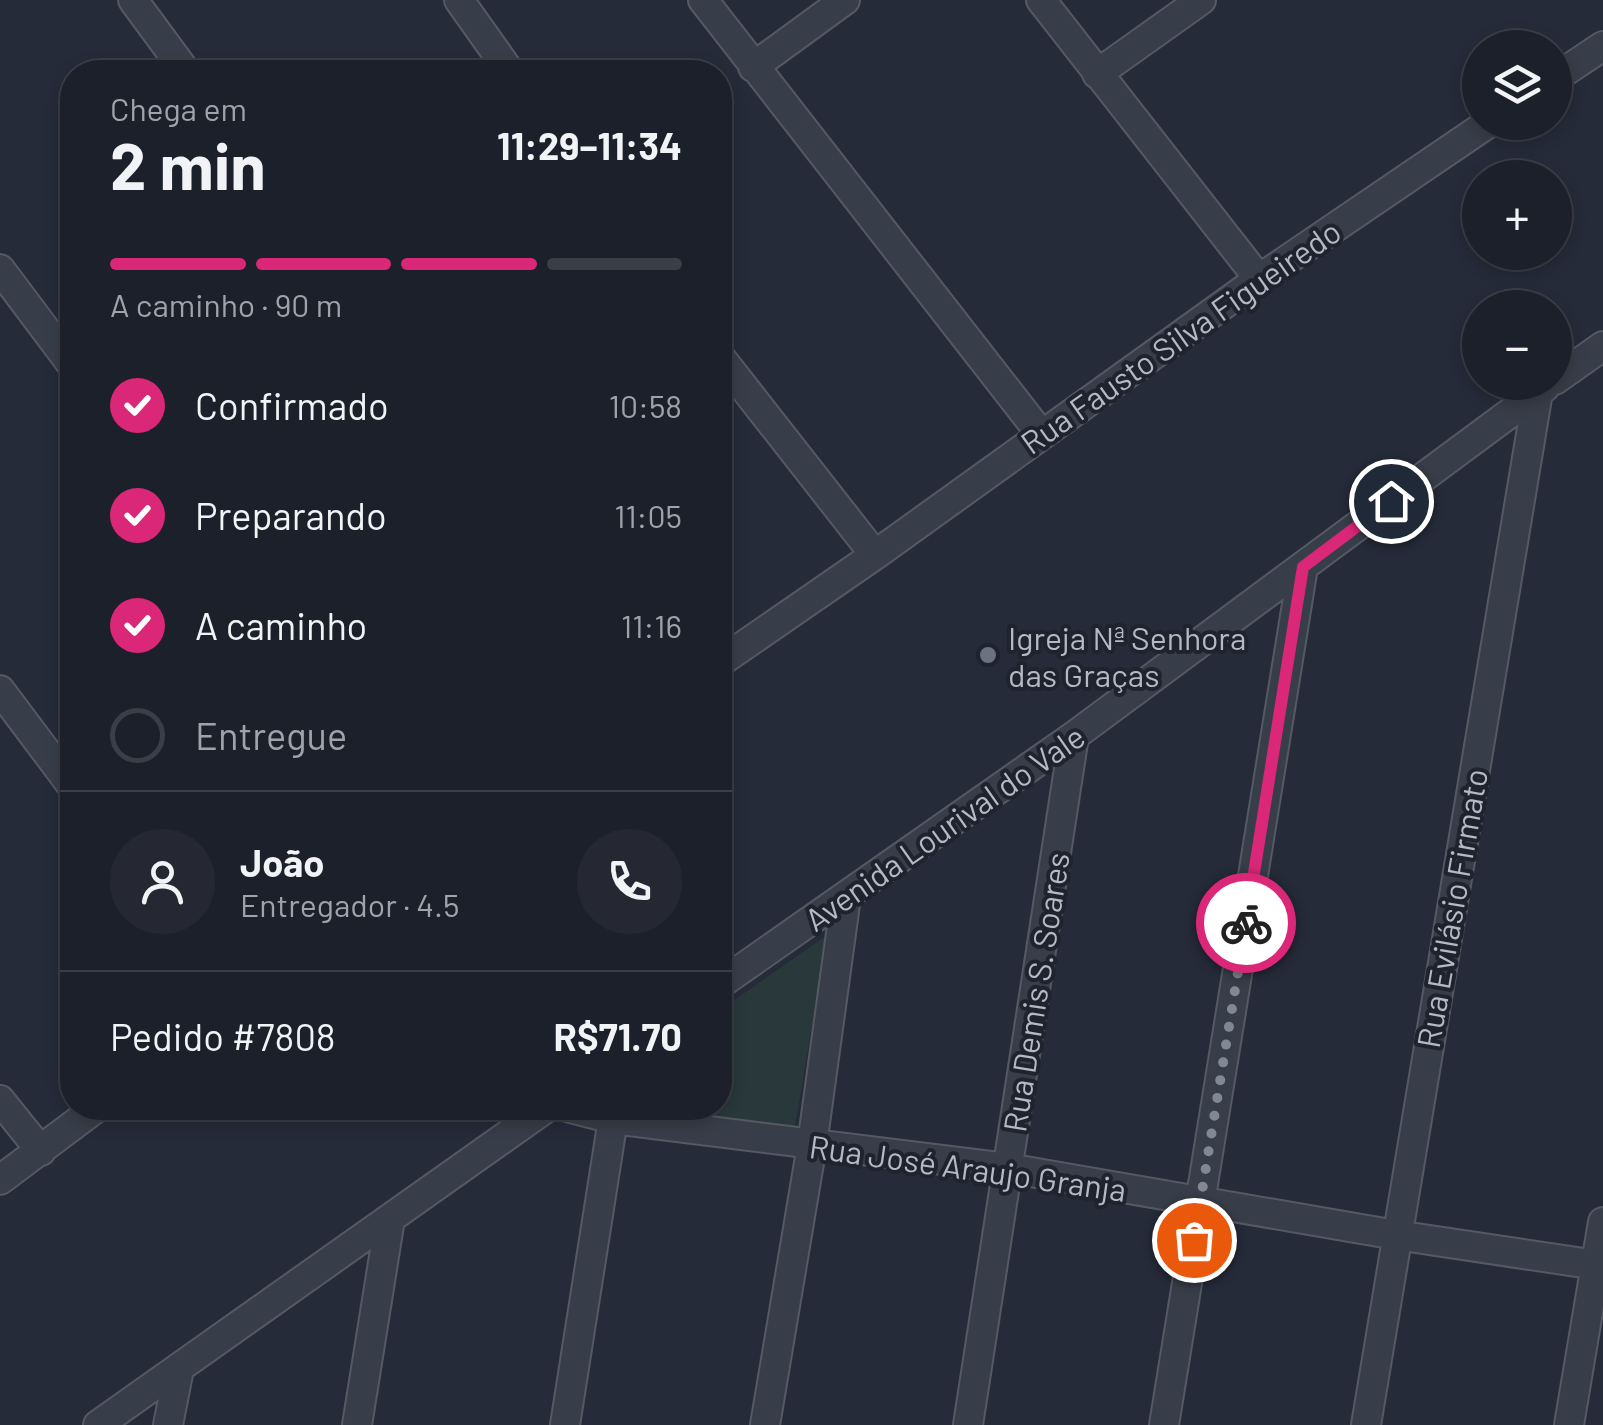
<!DOCTYPE html>
<html lang="pt">
<meta charset="utf-8">
<style>
:root{--surface:#1c202b;--page:#252833;--text:#f1f3f6;--muted:#a0a3a9;--line:#3a3e47;--accent:#db2777}
body{margin:0;font-family:Barlow,sans-serif;background:var(--page);color:var(--text);height:100vh;display:flex;flex-direction:column;font-size:38px;white-space:nowrap}
*{box-sizing:border-box;margin:0}
p{font-size:32px;color:var(--muted)}
.icon{flex:none;width:55px;height:55px;fill:none;stroke:currentColor;stroke-width:2;stroke-linecap:round;stroke-linejoin:round}
.map{position:relative;flex:1;overflow:hidden}
.details{position:absolute;left:60px;top:60px;width:672px;height:1060px;display:flex;flex-direction:column;background:var(--surface);border-radius:40px;box-shadow:0 5px 15px #0003,0 0 0 2px var(--line)}
.details>*{flex:none}
.buttons{position:absolute;left:1462px;top:30px;display:grid;gap:20px}
.buttons a{display:grid;place-items:center;width:110px;height:110px;border-radius:50%;background:var(--surface);box-shadow:0 5px 15px #0003,0 0 0 2px var(--line);font-size:50px}
.pin{position:absolute;display:grid;place-items:center;width:85px;height:85px;color:#fff;margin:-42px;border:5px solid #fff;border-radius:50%;box-shadow:0 2px 10px #0007}
.courier{position:absolute;display:grid;place-items:center;width:100px;height:100px;margin:-50px;border:8px solid #db2777;border-radius:50%;background:#fff;color:#222;box-shadow:0 2px 12px #0007}
.head em{font-style:normal;font-weight:700}
.head div{display:flex;flex-direction:column-reverse}
.head{display:flex;align-items:center;justify-content:space-between;height:170px;padding:0 50px}
h1{font-size:65px;font-weight:700;line-height:75px}
.bar{display:grid;grid-template-columns:repeat(4,1fr);gap:15px 10px;align-content:center;height:120px;padding:0 50px}
.bar i{height:12px;border-radius:8px;background:var(--line)}
.bar .current{background:var(--accent)}
.bar p{grid-column:span 4}
.line{display:flex;align-items:center;gap:25px;padding:0 50px;border-top:2px solid var(--line)}
.line div{flex:1}
.round{display:grid;place-items:center;flex:none;width:105px;height:105px;border-radius:52px;background:var(--page)}
ol{padding:0 50px;list-style:none}
li{display:flex;align-items:center;gap:30px;height:110px}
li p{margin-inline-start:auto}
li .icon{padding:10px;border-radius:50%;background:var(--accent);color:#fff;stroke-width:4}
li:last-child{color:var(--muted)}
li i{width:55px;height:55px;border:5px solid var(--line);border-radius:50%}
.map>svg:first-child{display:block}
.green{fill:#28383b}
.lines{fill:none;stroke-linecap:round;stroke-linejoin:round}
.minor-casing{stroke:#545964;stroke-width:32}
.minor{stroke:#383e49;stroke-width:28}
.done{stroke:#828794;stroke-width:10;stroke-dasharray:0 18}
.route{stroke:#db2777;stroke-width:12}
.worship-dot{fill:#6b7280;stroke:#1e232e;stroke-width:4}
.labels{text-anchor:middle;dominant-baseline:central;stroke-width:8;stroke-linejoin:round;paint-order:stroke}
.street-label{font-size:32px;fill:#b4b9c5;stroke:#1e232e}
.poi-label{font-size:32px;fill:#b4b9c5;stroke:#1e232e;text-anchor:start}
</style>
<div class="map">
<svg width="1603" height="1425" viewBox="0 0 1603 1425">
<rect width="100%" height="100%" fill="#252b39"/>
<path class="green" d="M827,935l-34,204 -182,-31h109v-98z"/>
<g class="lines">
<defs>
<path id="minor" d="M133,0l53,72
M459,0l51,72
M703,0l338,434
M1041,0l218,279
M753,67l92,-67
M1097,74l104,-74
M1555,78l48,-32
M0,269l72,96
M720,357l155,198
M1555,380l48,-34
M720,662l155,-107 384,-276 231,-157
M0,690l72,96
M720,984l354,-248 471,-349
M0,1100l41,51
M570,1108l43,11 394,49 389,67 207,31
M0,1180l96,-72
M98,1425l448,-317
M168,1425l11,-56
M357,1425l33,-206
M565,1425l48,-306
M765,1425l47,-280 34,-248
M968,1425l106,-689
M1164,1425l139,-858
M1366,1425l172,-1033
M1569,1425l34,-203"/>
</defs>
<use href="#minor" class="minor-casing"/>
<use href="#minor" class="minor"/>
</g>
<g class="lines">
<path class="done" d="M1194,1240l52,-317"/>
<path class="route" d="M1246,923l57,-356 88,-66"/>
</g>
<circle class="worship-dot" cx="988" cy="655" r="10"/>
<g class="labels">
<g class="street-label">
<text transform="translate(1180 336) rotate(-35)">Rua Fausto Silva Figueiredo</text>
<text transform="translate(944 827) rotate(-35)">Avenida Lourival do Vale</text>
<text transform="translate(1451 908) rotate(-80)">Rua Evilásio Firmato</text>
<text transform="translate(1035 992) rotate(-81)">Rua Demis S. Soares</text>
<text transform="translate(968 1167) rotate(8)">Rua José Araujo Granja</text>
</g>
<g class="poi-label">
<text x="1008" y="637">Igreja Nª Senhora<tspan x="1008" dy="37">das Graças</tspan></text>
</g>
</g>
</svg>
<div class="buttons">
<a><svg class="icon" aria-label="layers" viewBox="0 0 24 24"><path d="M12 4l9 5-9 5-9-5zM3 14l9 5 9-5"/></svg></a>
<a>+</a>
<a>−</a>
</div>
<div class="pin" style="left:1194px;top:1240px;background:#ea580c"><svg class="icon" aria-label="bag" viewBox="0 0 24 24"><path d="M5 8h14l-1 12H6zM9 8a3 3 0 0 1 6 0"/></svg></div>
<div class="pin" style="left:1391px;top:501px;background:#1f2937"><svg class="icon" aria-label="home" viewBox="0 0 24 24"><path d="M3 11l9-7 9 7M6 9v11h12V9"/></svg></div>
<div class="courier" style="left:1246px;top:923px"><svg class="icon" aria-label="bike" viewBox="0 0 24 24"><circle cx="6" cy="16" r="4"/><circle cx="18" cy="16" r="4"/><path d="M6 16l4-8h5l3 8M10 8l3 8H6M13 5h3"/></svg></div>
<section class="details">
<div class="head"><div><h1>2 min</h1><p>Chega em</p></div><em>11:29–11:34</em></div>
<div class="bar"><i class="current"></i><i class="current"></i><i class="current"></i><i></i><p>A caminho · 90 m</p></div>
<ol>
<li><svg class="icon" aria-label="check" viewBox="0 0 24 24"><path d="M5 12l5 5 9-10"/></svg>Confirmado<p>10:58</p></li>
<li><svg class="icon" aria-label="check" viewBox="0 0 24 24"><path d="M5 12l5 5 9-10"/></svg>Preparando<p>11:05</p></li>
<li><svg class="icon" aria-label="check" viewBox="0 0 24 24"><path d="M5 12l5 5 9-10"/></svg>A caminho<p>11:16</p></li>
<li><i></i>Entregue</li>
</ol>
<div class="line" style="height:180px"><a class="round"><svg class="icon" aria-label="person" viewBox="0 0 24 24"><circle cx="12" cy="8" r="4"/><path d="M4 21q1-7 8-7t8 7"/></svg></a><div><b>João</b><p>Entregador · 4.5</p></div><a class="round"><svg class="icon" aria-label="phone" viewBox="0 0 24 24"><path d="M5 4h4l2 5-3 2q2 4 5 5l2-3 5 2v4C11 20 4 13 5 4z"/></svg></a></div>
<div class="line" style="height:130px"><div>Pedido #7808</div><b>R$71.70</b></div>
</section>
</div>
